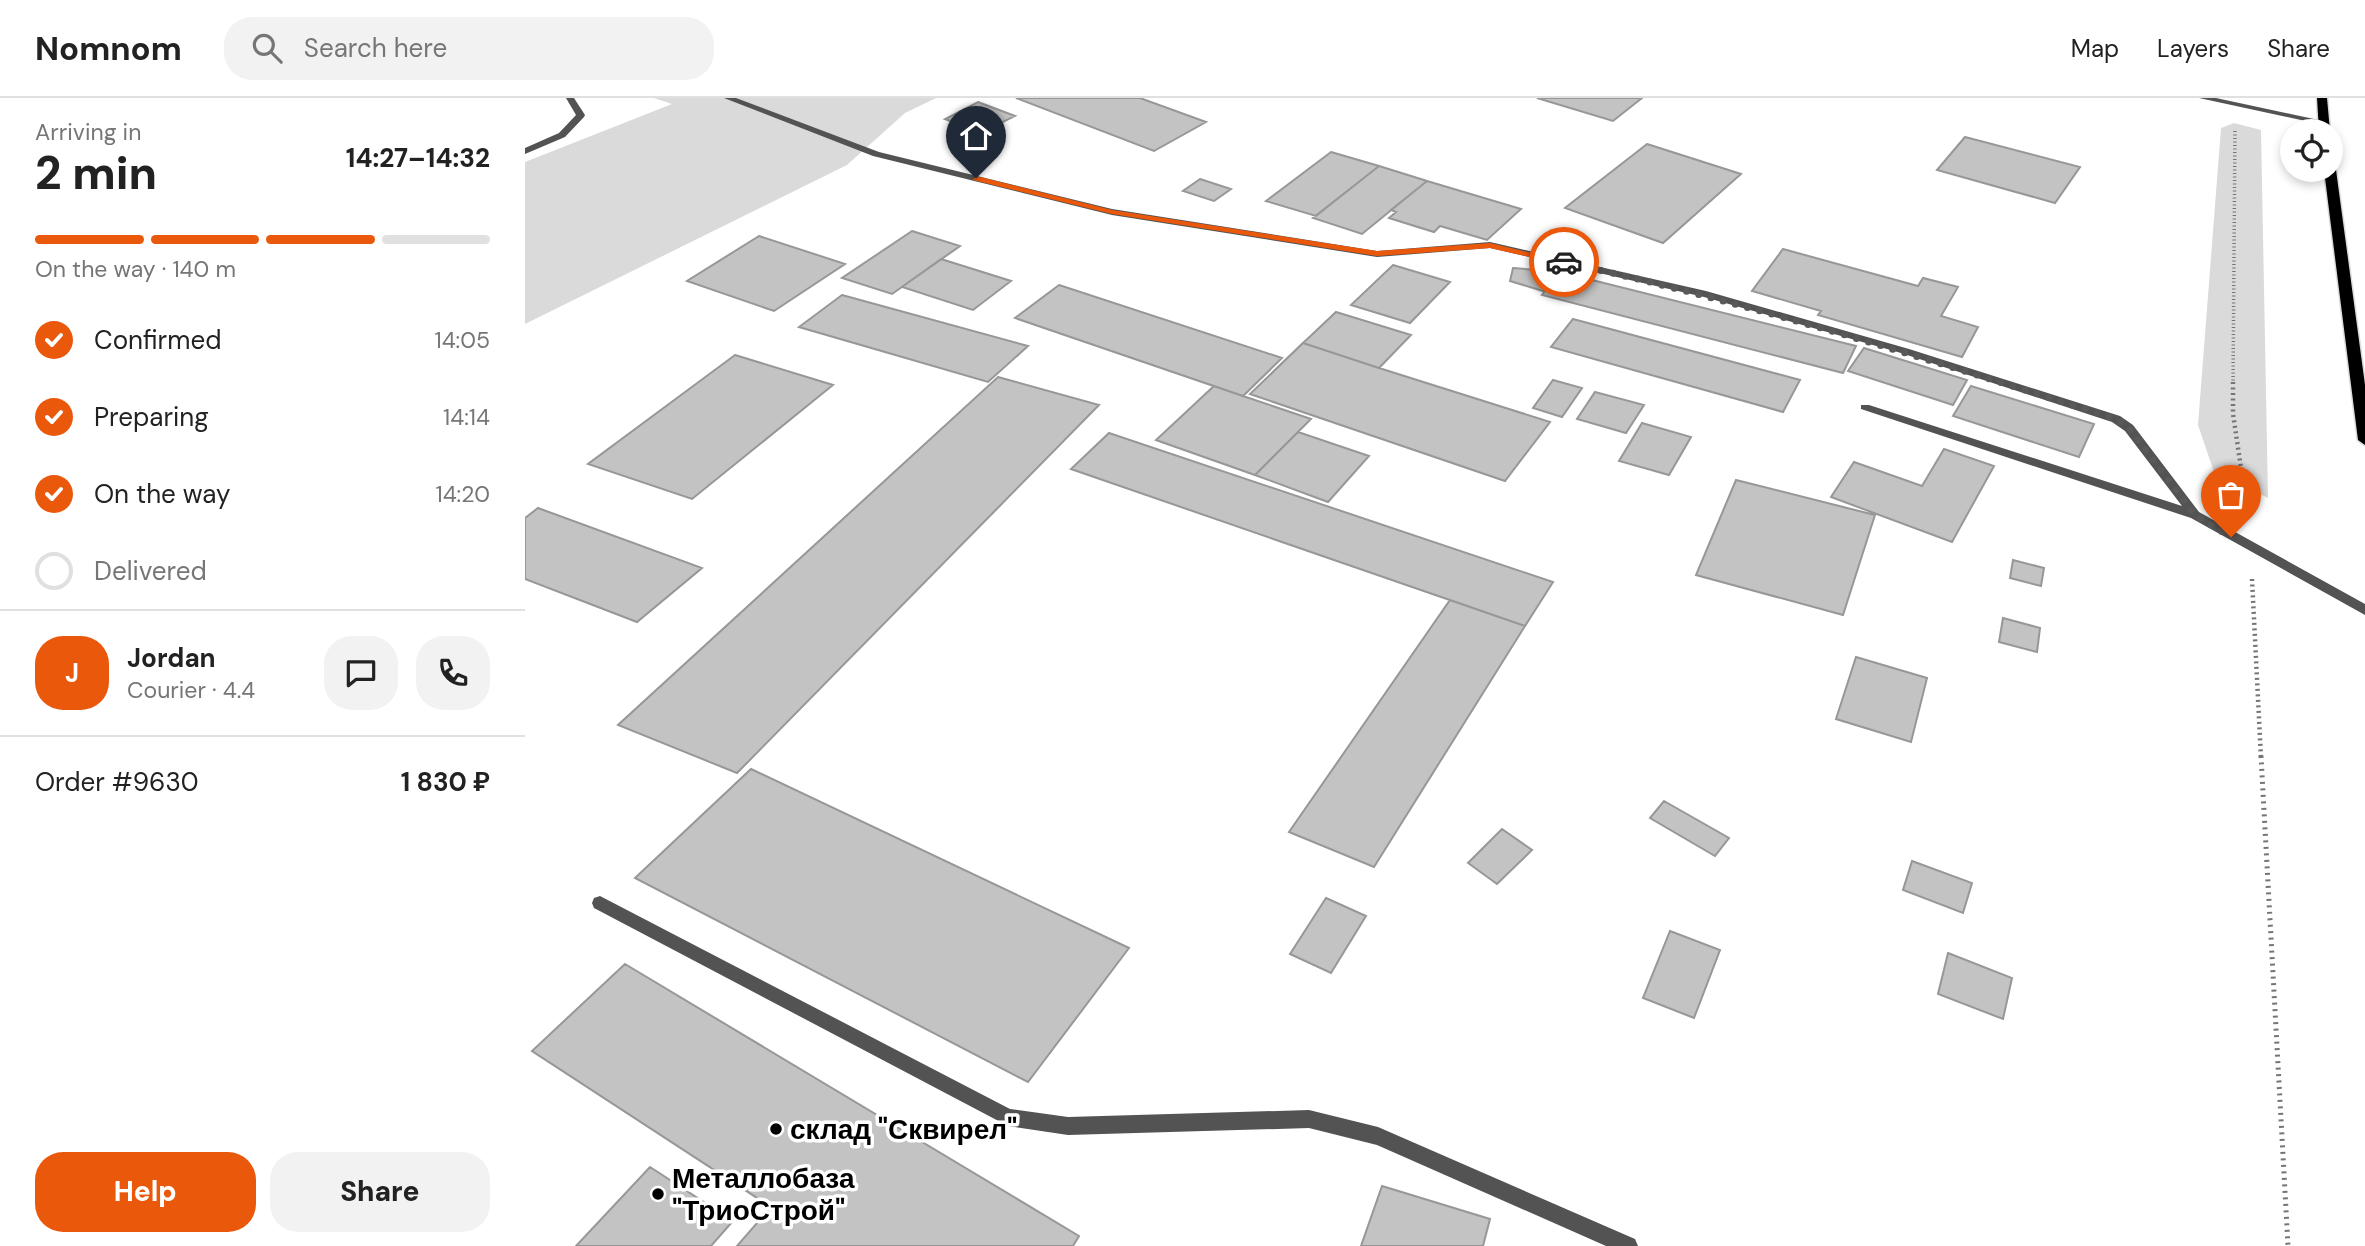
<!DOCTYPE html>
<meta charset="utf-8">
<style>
:root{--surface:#fff;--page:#f2f2f2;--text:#222;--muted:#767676;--line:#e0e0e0;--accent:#ea580c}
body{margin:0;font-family:"DM Sans",sans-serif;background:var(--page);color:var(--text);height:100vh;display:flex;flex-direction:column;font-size:26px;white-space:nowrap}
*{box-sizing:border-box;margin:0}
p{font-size:23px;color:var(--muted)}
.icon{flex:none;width:38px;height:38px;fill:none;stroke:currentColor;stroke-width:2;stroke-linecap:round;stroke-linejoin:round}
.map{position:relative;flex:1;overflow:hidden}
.side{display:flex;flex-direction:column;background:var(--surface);width:525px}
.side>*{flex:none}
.tools{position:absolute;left:1755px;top:21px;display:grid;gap:14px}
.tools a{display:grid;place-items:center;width:63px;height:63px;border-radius:50%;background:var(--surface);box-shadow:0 4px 10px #0003;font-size:35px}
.pin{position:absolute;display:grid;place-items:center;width:60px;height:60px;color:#fff;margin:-72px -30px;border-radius:50% 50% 50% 0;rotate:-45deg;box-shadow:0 0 7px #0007}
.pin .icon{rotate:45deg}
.courier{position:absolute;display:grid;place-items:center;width:70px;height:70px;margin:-35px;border:5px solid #ea580c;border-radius:50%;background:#fff;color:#222;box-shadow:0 2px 9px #0007}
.head em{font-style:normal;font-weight:800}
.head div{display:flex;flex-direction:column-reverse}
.head{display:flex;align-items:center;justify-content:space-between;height:119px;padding:0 35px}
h1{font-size:46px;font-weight:800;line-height:52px}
.bar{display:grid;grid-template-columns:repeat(4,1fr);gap:10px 7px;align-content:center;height:84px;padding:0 35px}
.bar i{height:9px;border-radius:5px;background:var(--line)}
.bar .active{background:var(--accent)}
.bar p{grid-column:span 4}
.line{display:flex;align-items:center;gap:18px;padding:0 35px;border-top:2px solid var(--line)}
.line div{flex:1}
.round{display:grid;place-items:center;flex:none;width:74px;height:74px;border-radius:28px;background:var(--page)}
ol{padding:0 35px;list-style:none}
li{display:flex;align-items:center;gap:21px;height:77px}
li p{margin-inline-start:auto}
li .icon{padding:7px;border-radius:50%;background:var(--accent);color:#fff;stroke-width:4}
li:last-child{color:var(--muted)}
li i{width:38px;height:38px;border:4px solid var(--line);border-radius:50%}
.primary-button{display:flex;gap:14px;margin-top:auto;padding:14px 35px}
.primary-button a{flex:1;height:80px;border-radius:28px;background:var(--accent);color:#fff;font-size:28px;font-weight:800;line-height:80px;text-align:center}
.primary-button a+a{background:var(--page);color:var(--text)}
header{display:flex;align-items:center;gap:42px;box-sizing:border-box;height:98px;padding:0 35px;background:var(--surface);border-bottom:2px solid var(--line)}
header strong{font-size:33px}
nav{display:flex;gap:38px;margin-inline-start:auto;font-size:24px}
.search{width:490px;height:63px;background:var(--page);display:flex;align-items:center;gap:18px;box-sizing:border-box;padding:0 24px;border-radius:28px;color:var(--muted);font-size:26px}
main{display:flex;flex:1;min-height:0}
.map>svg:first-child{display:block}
.green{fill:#dadada}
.building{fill:#c3c3c3;stroke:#979797;stroke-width:2}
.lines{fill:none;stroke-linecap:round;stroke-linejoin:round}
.primary-casing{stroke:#dbdbdb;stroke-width:3}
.path-far2{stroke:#757575;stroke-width:3.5;stroke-dasharray:1 2.5;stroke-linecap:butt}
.path-far1{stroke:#757575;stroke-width:4.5;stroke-dasharray:2 3.5;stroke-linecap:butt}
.path{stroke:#757575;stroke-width:5;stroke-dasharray:2 4.5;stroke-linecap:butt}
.lane{fill:#535353;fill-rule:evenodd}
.street{fill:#535353;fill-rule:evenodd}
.primary{fill:#000;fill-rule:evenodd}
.route{fill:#ea580c}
.done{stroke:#595959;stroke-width:7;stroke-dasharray:0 12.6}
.poi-dot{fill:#000;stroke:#fff;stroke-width:2.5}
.labels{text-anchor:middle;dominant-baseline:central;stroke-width:7;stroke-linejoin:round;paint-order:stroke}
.near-poi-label{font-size:28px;font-weight:bold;fill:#000;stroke:#fff;text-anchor:start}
</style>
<header>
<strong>Nomnom</strong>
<div class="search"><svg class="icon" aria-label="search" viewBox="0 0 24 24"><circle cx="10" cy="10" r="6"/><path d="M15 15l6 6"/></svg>Search here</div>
<nav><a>Map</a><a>Layers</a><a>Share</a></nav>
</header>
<main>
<section class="side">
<div class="head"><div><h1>2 min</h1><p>Arriving in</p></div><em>14:27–14:32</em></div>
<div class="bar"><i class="active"></i><i class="active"></i><i class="active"></i><i></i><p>On the way · 140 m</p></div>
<ol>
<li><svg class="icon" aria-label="check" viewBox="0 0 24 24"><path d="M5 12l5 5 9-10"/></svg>Confirmed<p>14:05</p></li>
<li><svg class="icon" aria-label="check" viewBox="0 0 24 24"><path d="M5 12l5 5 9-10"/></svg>Preparing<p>14:14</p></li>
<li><svg class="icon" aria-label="check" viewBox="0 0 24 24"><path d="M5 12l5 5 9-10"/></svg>On the way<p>14:20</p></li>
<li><i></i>Delivered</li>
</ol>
<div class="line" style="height:126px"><b class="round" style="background:var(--accent);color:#fff">J</b><div><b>Jordan</b><p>Courier · 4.4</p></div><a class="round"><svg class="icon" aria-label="chat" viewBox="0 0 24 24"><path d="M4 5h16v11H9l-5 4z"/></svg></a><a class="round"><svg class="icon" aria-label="phone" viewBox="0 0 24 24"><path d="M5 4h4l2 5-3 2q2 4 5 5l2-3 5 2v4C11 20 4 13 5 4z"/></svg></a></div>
<div class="line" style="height:91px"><div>Order #9630</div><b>1 830 ₽</b></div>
<div class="primary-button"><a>Help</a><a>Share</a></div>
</section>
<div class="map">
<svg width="1840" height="1148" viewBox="0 0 1840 1148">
<rect width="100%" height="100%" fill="#fff"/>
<path class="green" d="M129,0h282l-31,15 -58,52 -322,159v-162l147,-58z
M1709,25l27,7 7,368 -54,-26 -16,-47 23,-297z"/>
<path class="building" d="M491,0h124l66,24 -52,29z
M1012,0h105l-29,23z
M453,4l37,14 -34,17 -36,-14z
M1440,39l115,30 -25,36 -118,-33z
M1122,46l94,30 -78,69 -98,-35z
M806,54l48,14 -63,50 -50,-15z
M854,68l48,15 -65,53 -49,-16z
M675,81l31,10 -17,12 -31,-10z
M902,83l94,28 -34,31 -47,-14 -6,6 -45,-14 7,-6 -5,-2z
M387,133l48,15 -68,48 -50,-16z
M234,138l86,28 -71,47 -87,-30z
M1258,151l135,37 5,-8 35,9 -17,29 37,11 -16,30 -144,-42 3,-4 -69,-20z
M416,161l70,22 -38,29 -71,-23z
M868,167l57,17 -40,41 -59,-18z
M988,170l47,4 -17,19 -33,-10z
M1035,174l296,74 -13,27 -301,-78z
M534,187l223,73 -39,38 -228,-78z
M317,197l186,51 -40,36 -189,-55z
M811,214l75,23 -32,33 -76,-25z
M1048,221l227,61 -17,32 -232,-65z
M778,245l76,25 171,54 -45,59 -255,-87z
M1339,250l103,32 -14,25 -105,-34z
M210,257l98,30 -141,114 -104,-35z
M473,279l101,28 -362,368 -119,-48z
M1028,282l29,8 -20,29 -29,-9z
M689,288l29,10 68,23 -56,56 -99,-35z
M1446,288l123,38 -15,33 -126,-41z
M1070,294l49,13 -18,28 -49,-14z
M1117,325l49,14 -22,38 -50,-14z
M773,334l71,24 -41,46 -73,-27z
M584,335l444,149 -28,44 -454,-157z
M1419,351l50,17 -42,76 -121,-45 23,-35 68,24z
M1211,382l139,35 -32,100 -147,-40z
M13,410l164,60 -65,54 -112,-43v-61z
M1488,462l31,8 -3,18 -31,-8z
M925,502l75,26 -151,241 -85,-35z
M1478,520l37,10 -3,24 -38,-10z
M1331,559l71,21 -16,64 -75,-23z
M226,671l378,179 -101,134 -393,-204z
M1139,703l65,37 -14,18 -65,-38z
M977,731l30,21 -35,34 -29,-21z
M1387,763l60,22 -9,30 -60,-23z
M801,800l40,18 -35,57 -41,-19z
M1145,833l50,19 -26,68 -51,-20z
M1423,855l64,25 -9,41 -65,-25z
M100,866l454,272 -6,10h-336l34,-39 -239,-156z
M125,1069l83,54 -22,25h-135z
M857,1088l108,33 -7,27h-122z"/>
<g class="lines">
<defs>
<path id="primary" d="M1792,0h10l3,33h-11z
M1806,69l5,3 29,215v60l-7,-5 -34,-270h7z"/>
</defs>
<use href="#primary" class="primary-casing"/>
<path class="path-far2" d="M1708,286l2,-255"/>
<path class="path-far1" d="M1708,284v32l15,101
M1727,481l9,179"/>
<path class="path" d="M1736,658l27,490"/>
<path class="lane" d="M41,0h8l11,17 -1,2 -19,20 -40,17v-6l34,-15 17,-18z
M199,0h12l143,54 233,57 265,42 113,-9 216,49 203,58 211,67 13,9 66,87 166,92v11l-174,-97 -330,-109v-4h8l313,101 -57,-75 -13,-9 -211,-69 -197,-56 -214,-49 -113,9 -265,-42 -239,-59z
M75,798l410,213 58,8 241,-7 69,17 257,112 3,7h-32l-229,-101 -68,-17 -241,7 -60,-9 -414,-218 -2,-5 2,-5z"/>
<path class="street" d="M1674,0h17l112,24 -4,3z"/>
<use href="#primary" class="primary"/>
</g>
<path class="route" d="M451,78l136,34 265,41 113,-8 79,19 -5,3 -74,-17 -113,8 -265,-42 -139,-34z"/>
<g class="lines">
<path class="done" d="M1039,164c190,42 367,98 552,157l13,9 66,87 36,22"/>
</g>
<g class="poi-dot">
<circle cx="251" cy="1031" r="7"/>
<circle cx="133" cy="1096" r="7"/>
</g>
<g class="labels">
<g class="near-poi-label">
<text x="265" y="1031">склад "Сквирел"</text>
<text x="147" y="1080">Металлобаза<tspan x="147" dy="32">"ТриоСтрой"</tspan></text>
</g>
</g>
</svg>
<div class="tools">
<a><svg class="icon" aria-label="locate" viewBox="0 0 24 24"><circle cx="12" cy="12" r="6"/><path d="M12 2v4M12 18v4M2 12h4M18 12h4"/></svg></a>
</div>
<div class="pin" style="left:1706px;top:439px;background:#ea580c"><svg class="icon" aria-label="bag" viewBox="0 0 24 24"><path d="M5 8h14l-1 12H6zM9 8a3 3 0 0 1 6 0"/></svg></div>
<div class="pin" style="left:451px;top:80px;background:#1f2937"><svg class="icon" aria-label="home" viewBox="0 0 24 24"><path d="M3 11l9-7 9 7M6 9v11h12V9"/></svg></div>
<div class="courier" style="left:1039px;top:164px"><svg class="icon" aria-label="car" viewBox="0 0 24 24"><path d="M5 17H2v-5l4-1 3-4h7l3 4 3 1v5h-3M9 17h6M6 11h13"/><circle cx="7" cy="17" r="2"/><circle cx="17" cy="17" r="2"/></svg></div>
</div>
</main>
